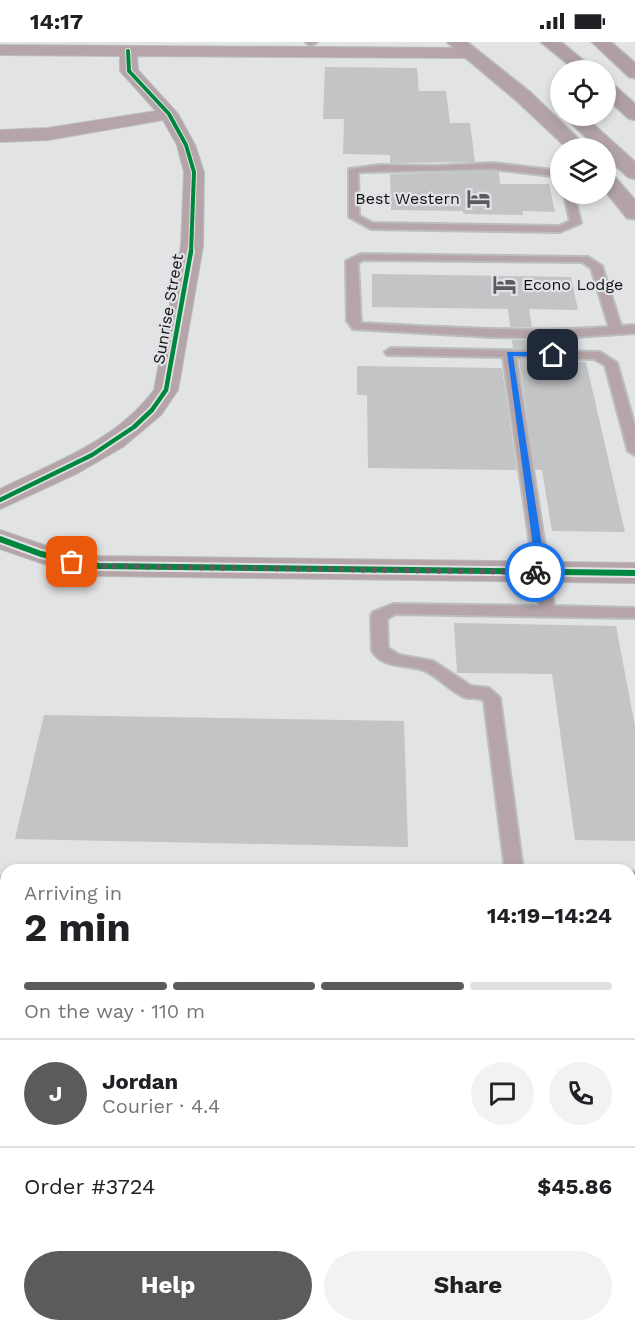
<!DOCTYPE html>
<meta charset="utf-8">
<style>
:root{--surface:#fff;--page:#f2f2f2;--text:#202124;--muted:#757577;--line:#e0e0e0;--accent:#5a5b5c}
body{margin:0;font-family:"Work Sans",sans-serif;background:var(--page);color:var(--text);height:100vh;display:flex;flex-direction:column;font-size:22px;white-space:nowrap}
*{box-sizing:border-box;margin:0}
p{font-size:20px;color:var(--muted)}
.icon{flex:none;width:33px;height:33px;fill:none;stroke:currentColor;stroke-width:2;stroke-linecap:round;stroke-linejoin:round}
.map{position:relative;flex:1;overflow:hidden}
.side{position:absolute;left:0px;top:822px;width:636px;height:468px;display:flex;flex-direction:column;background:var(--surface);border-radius:18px 18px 0 0;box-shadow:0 3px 9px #0003}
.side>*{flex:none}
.buttons{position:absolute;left:550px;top:18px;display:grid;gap:12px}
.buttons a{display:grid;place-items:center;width:66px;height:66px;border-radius:50%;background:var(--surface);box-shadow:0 3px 9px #0003;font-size:30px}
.pin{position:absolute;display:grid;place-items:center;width:51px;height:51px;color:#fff;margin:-26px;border-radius:12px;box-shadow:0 3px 9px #0006}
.courier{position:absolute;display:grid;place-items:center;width:60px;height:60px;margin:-30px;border:4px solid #1a73e8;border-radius:50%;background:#fff;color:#222;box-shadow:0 2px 8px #0007}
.headline em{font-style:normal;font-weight:700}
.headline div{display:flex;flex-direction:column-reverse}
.headline{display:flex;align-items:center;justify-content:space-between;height:102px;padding:0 24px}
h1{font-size:39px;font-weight:700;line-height:45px}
.bar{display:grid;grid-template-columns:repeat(4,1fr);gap:9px 6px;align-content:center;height:72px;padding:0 24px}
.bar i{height:8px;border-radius:4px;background:var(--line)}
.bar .selected{background:var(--accent)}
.bar p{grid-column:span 4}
.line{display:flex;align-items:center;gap:15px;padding:0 24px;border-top:2px solid var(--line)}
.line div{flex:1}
.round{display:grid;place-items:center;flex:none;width:63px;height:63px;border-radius:32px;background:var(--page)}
.button{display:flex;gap:12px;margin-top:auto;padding:12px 24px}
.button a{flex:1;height:69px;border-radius:36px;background:var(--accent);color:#fff;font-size:24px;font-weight:700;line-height:69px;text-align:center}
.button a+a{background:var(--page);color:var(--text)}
.status{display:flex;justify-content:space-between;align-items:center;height:42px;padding:0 30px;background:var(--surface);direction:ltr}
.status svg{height:16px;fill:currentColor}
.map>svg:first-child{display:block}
.building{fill:#c3c4c5}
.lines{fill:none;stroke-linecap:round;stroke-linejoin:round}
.lane-casing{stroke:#bcbdbe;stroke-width:4}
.street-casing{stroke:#bcbdbe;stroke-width:2}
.secondary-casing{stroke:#bcbdbe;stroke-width:3}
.highway-casing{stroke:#bcbdbe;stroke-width:3}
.lane{fill:#b5a5a9;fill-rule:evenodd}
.street{fill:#b5a5a9;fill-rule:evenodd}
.secondary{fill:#b3a3a8;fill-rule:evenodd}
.highway{fill:#af9ea4;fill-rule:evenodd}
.cycleway-far2-casing{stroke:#e1e2e5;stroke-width:6}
.cycleway-far1-casing{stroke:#e1e2e5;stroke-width:8}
.cycleway-casing{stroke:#e1e2e5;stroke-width:10}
.cycleway-far2{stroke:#00873e;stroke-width:4}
.cycleway-far1{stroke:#00873e;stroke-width:4.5}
.cycleway{stroke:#00873e;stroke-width:6}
.route{fill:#1a73e8}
.done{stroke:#5a5b5c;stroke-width:6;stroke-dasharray:0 10.8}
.labels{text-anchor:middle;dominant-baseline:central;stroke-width:4.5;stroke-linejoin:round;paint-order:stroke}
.far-poi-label{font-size:16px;fill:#111213;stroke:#e1e2e5;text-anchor:end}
.far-street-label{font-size:16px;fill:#111213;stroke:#e1e2e5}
</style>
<div class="status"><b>14:17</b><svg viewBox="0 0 49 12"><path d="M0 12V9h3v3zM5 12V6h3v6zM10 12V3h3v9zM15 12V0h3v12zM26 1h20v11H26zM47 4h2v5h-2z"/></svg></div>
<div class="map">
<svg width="635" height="1290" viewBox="0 0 635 1290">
<rect width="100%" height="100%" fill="#e2e3e4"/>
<path class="building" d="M325,25l92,1 2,23h27l4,32h20l5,39 -85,1v-8l-47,-1 1,-35h-21z
M492,129l7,1 1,12h49l6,28 -32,-1v4l-60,-1v-3l-72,-1 -1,-36z
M372,232l199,3 7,33 -49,-1 3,18h-22l-2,-18 -136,-2z
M512,298h23l1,9 -23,-1z
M519,318l67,2 39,170 -73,-1 -10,-61h-7z
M357,324l145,2 15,102 -149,-2 -1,-73h-10z
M454,581l162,3 19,100v115l-60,-1 -23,-166 -95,-1z
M44,673l360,6 4,126 -393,-8z"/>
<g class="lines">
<defs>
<path id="lane" d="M306,0h11l-7,4z
M492,121l69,8v6l-69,-8 -130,3 -4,1 1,43 14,7 186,3 11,-5 -6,-27h10l7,29 -21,9 -189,-3 -22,-12v-48l31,-4 56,1z
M361,212l227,3 14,9 19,60 14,-1v8l-74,5 -69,-1 -139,-8 -6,-8 -1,-60zM363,218l219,2 9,6 18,59c-83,6 -166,0 -248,-4l-3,-60z
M391,306l209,4 17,11 18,64v28l-7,-4 -23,-86 -11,-6 -78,-1 38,248 81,2v10l-240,-4 -8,5 1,29 11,7 34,6 38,25 18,2 11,10 23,172h-18l-21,-169c-7,-5 -15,-1 -22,-5 -14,-7 -25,-20 -39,-26 -17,-6 -40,-1 -51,-19l-1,-35 2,-4 20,-8 146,2 -36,-249 -116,-2 -2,-3z
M630,830h5v16h-5z
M0,835h6v16h-6z
M635,881v16l-5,1v-16z
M0,915h6v18h-6z
M0,941l6,2v24l-6,-2z
M630,1013l5,2v25l-5,-2z
M630,1118h5v22h-5z
M36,1284h24l1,6h-24z
M564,1284h24l1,6h-24z"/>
<path id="street" d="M0,3l470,3 8,5 -8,5 -333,-2 1,14 40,44 17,31 9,27 -1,74 -25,144 -17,25 -38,32 -45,26 -78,36v-20c55,-27 116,-48 154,-99l27,-144 3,-74 -7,-27 -14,-25 -115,20 -48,2v-12l48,-2 108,-17 -36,-40v-15l-120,-1z
M0,488l47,16 52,10 536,7v20l-536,-7 -58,-13 -41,-14z"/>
<path id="secondary" d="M447,0h20l64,51 57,55h-21l-50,-47z
M564,74h20l51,46v17l-7,-2 -22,-20v-9h-9z
M606,131l7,2 22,25v19l-8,-1 -21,-26z"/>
<path id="highway" d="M541,0h20l34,28h-20z
M592,0h19l24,21v15l-6,-1z
M606,40l7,2 22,20v16l-7,-2 -22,-20z"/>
</defs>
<use href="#lane" class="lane-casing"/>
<use href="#street" class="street-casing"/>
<use href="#secondary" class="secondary-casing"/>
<use href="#highway" class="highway-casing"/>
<use href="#lane" class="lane"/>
<use href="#street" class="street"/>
<use href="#secondary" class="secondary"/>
<use href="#highway" class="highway"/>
<defs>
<path id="cycleway-far2" d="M128,9l1,20 40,43 17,31 8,27 -3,81"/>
<path id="cycleway-far1" d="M0,458l92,-45 42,-28 18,-17 14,-20 25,-139"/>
<path id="cycleway" d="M0,497l41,15 58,12 536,7"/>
</defs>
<use href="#cycleway-far2" class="cycleway-far2-casing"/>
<use href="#cycleway-far1" class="cycleway-far1-casing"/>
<use href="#cycleway" class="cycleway-casing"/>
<use href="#cycleway-far2" class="cycleway-far2"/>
<use href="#cycleway-far1" class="cycleway-far1"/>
<use href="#cycleway" class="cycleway"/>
</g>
<path class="route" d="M507,310h46l3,3 -3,2 -40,-1 33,216 -5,3 -10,-3 5,-3z"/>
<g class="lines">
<path class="done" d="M72,520l27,4 436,6"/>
</g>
<defs>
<symbol id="hotel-bare" viewBox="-9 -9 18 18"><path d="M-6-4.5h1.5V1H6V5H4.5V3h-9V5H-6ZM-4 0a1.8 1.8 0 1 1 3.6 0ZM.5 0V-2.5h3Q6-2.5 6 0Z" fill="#5a5b5c" stroke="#e1e2e5" stroke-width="2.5" paint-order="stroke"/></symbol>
</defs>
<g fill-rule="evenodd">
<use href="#hotel-bare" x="462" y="140" width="33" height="33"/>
<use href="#hotel-bare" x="488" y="226" width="33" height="33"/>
</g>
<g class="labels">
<g class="far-poi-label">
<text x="460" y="156">Best Western</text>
<text x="523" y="242" text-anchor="start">Econo Lodge</text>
</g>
<g class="far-street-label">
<text transform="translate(168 267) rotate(-80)">Sunrise Street</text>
</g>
</g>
</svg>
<div class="buttons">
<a><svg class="icon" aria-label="locate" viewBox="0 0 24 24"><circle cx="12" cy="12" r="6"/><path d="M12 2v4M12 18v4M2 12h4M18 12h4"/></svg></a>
<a><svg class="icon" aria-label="layers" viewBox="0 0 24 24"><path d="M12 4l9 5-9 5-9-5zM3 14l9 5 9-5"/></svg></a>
</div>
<div class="pin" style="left:72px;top:520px;background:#ea580c"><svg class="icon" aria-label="bag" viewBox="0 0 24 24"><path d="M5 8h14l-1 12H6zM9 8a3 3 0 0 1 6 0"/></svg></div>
<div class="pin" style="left:553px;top:313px;background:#1f2937"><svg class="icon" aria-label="home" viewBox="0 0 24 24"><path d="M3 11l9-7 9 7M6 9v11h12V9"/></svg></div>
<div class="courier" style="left:535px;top:530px"><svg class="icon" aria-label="bike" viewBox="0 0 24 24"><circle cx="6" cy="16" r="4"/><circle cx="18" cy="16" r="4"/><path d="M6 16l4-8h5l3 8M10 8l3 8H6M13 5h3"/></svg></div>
<section class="side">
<div class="headline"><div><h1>2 min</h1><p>Arriving in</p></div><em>14:19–14:24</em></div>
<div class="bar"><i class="selected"></i><i class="selected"></i><i class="selected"></i><i></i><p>On the way · 110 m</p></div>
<div class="line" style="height:108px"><b class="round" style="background:var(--accent);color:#fff">J</b><div><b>Jordan</b><p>Courier · 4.4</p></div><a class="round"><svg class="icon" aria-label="chat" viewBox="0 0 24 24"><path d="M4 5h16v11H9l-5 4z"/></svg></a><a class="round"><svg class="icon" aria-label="phone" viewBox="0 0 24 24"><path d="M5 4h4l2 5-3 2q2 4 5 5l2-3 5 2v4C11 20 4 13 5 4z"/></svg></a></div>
<div class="line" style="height:78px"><div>Order #3724</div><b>$45.86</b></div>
<div class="button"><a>Help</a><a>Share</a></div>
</section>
</div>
